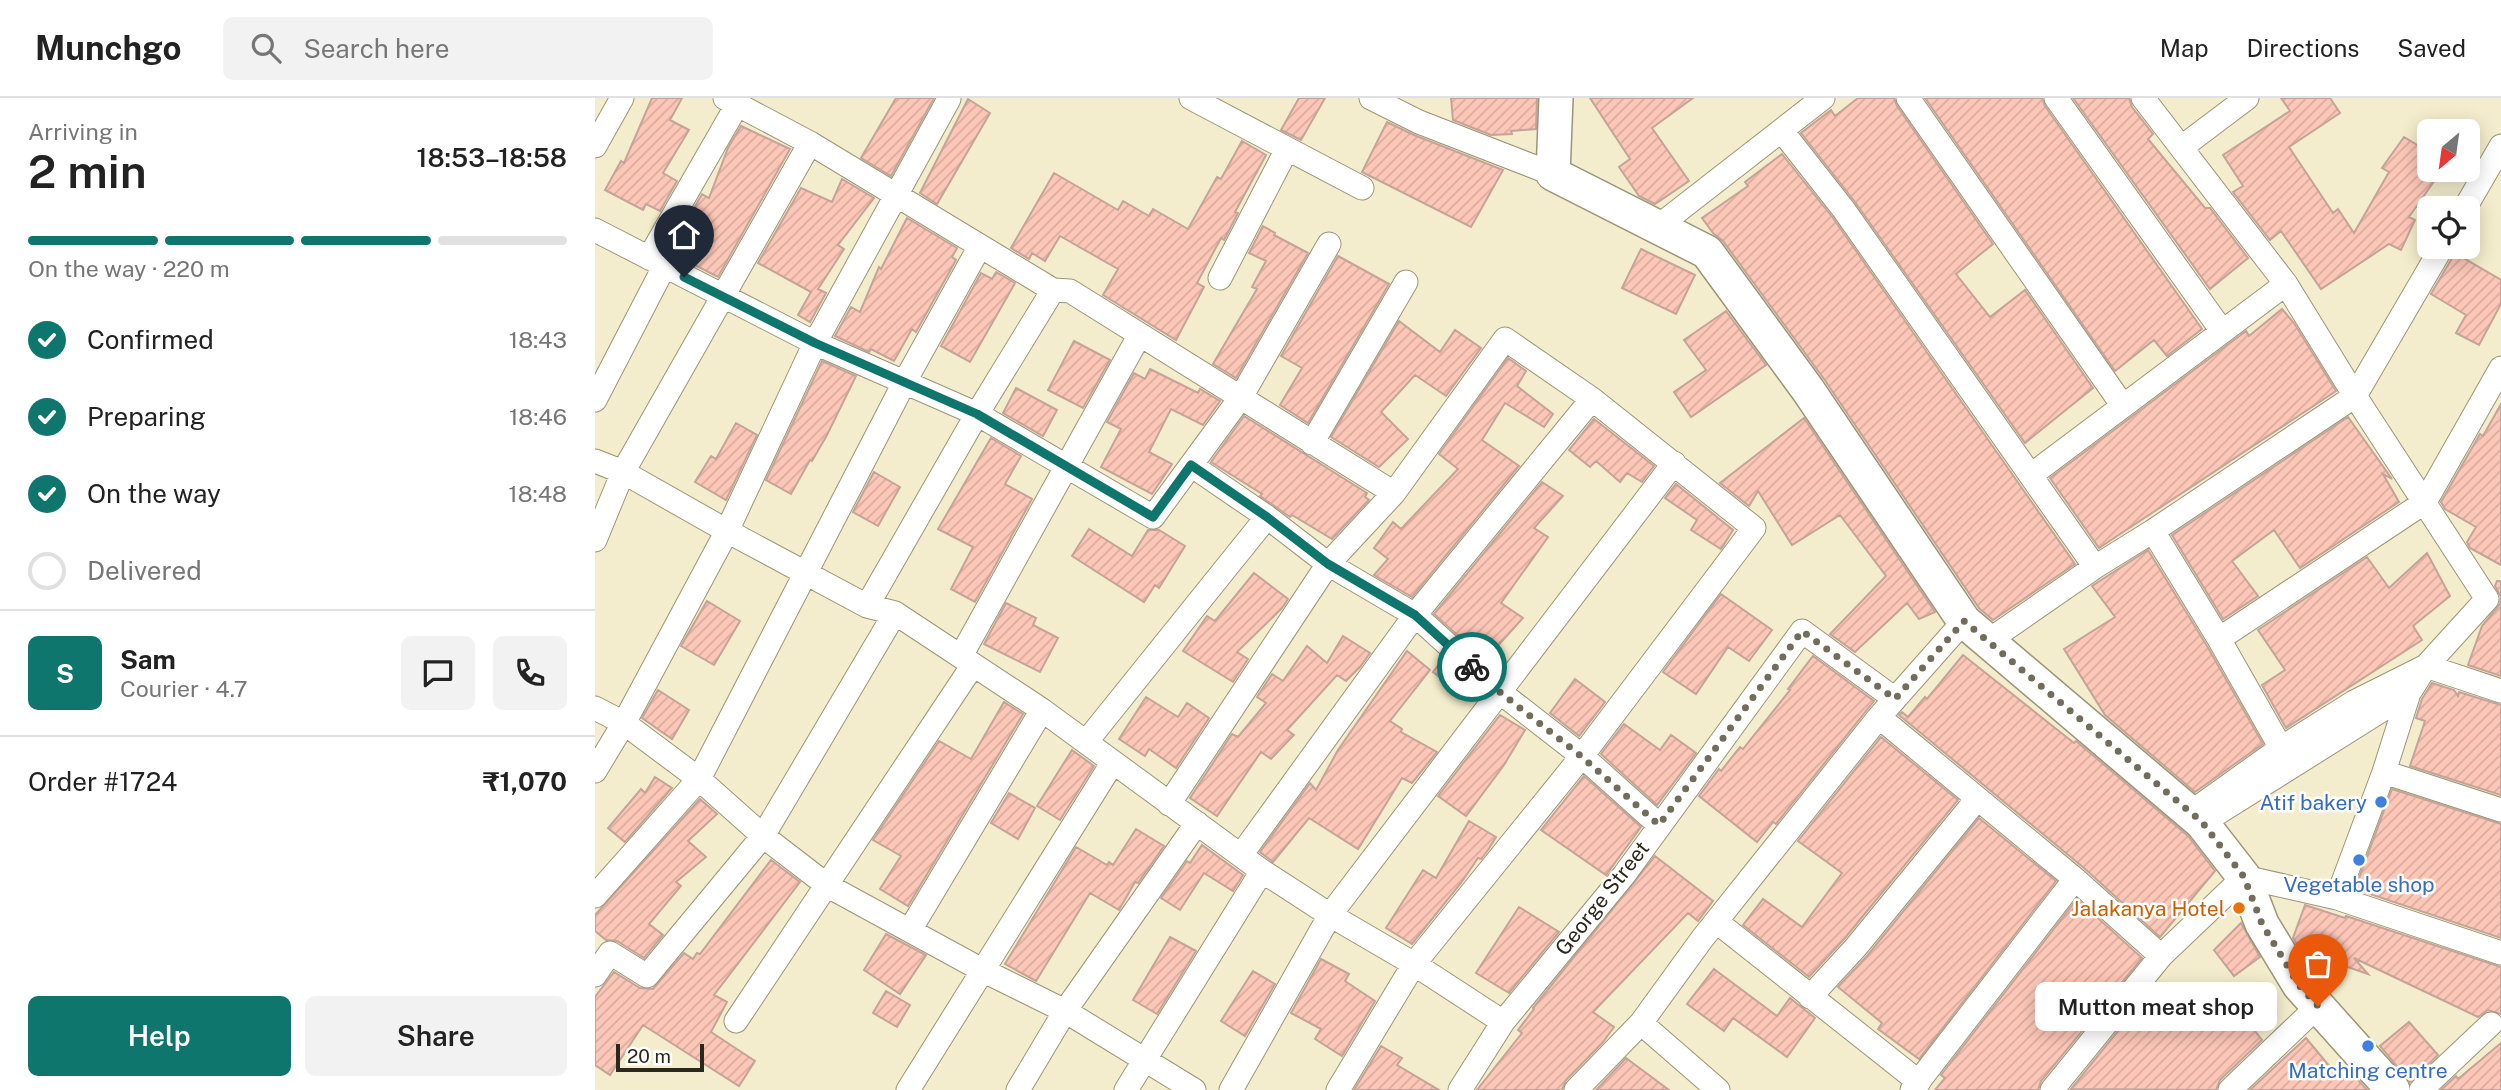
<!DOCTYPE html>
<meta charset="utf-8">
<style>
:root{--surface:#fff;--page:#f2f2f2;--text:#222;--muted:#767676;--line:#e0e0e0;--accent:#0f766e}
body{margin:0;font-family:"Public Sans",sans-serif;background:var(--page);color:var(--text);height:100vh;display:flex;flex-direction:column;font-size:26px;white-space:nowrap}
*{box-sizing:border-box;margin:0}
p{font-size:23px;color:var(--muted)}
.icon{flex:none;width:38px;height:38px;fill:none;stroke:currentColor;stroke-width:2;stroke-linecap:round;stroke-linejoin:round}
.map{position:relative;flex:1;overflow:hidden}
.sheet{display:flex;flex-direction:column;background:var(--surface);width:595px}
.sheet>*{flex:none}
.needle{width:46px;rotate:209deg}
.fabs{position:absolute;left:1822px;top:21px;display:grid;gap:14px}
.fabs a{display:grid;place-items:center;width:63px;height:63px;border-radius:10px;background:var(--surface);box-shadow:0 4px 18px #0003;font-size:35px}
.scale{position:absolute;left:21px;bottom:18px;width:88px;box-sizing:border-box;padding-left:7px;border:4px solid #2a281c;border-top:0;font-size:19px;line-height:24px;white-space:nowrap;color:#2a281c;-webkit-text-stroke:5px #fff;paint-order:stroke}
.pin{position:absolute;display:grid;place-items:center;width:60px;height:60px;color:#fff;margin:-72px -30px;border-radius:50% 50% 50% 0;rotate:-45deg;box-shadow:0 0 7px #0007}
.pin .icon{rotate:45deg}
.courier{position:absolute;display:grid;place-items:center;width:70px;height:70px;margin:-35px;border:5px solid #0f766e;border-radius:50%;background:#fff;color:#222;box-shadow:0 2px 9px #0007}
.bubble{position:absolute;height:49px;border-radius:10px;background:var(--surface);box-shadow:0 4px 18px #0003;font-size:23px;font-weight:600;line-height:49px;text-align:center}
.overview em{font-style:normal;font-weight:600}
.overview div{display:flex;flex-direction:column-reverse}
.overview{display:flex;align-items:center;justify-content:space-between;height:119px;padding:0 28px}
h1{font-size:46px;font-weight:600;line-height:52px}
.bar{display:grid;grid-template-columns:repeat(4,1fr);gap:10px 7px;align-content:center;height:84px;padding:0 28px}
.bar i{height:9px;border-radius:5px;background:var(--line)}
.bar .current{background:var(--accent)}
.bar p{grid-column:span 4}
.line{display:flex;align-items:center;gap:18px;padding:0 28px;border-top:2px solid var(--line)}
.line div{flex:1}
.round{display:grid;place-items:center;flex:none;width:74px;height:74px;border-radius:10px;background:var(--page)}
ol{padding:0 28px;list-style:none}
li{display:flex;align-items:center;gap:21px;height:77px}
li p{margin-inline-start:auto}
li .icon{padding:7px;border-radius:50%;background:var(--accent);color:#fff;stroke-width:4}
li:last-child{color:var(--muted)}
li i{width:38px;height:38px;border:4px solid var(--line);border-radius:50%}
.action{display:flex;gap:14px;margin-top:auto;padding:14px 28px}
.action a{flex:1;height:80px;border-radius:10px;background:var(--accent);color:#fff;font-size:28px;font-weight:600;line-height:80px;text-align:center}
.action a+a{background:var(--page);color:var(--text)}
header{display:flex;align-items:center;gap:42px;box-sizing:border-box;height:98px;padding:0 35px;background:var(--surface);border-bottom:2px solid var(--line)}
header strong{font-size:33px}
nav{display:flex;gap:38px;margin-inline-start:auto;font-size:24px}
.search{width:490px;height:63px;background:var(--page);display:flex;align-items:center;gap:18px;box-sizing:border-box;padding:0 24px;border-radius:10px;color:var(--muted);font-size:26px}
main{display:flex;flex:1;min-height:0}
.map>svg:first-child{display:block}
.building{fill:url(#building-hatch);stroke:#c5a399;stroke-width:2}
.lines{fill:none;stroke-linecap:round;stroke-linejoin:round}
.street-casing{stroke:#9b9577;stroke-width:25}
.secondary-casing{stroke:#9b9577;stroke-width:36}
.street{stroke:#fff;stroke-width:23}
.secondary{stroke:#fff;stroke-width:33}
.done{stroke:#716d5a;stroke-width:7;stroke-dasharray:0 12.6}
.route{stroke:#0f766e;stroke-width:9}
.shop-dot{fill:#3f7fe0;stroke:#fff;stroke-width:2.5}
.food-dot{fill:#e8710a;stroke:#fff;stroke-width:2.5}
.labels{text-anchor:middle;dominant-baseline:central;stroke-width:5;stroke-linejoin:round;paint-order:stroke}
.shop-label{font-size:21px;fill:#366cbe;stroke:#fff}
.street-label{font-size:21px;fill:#2a281c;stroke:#fff}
.food-label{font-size:21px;fill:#c56008;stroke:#fff;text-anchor:end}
</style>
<header>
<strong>Munchgo</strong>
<div class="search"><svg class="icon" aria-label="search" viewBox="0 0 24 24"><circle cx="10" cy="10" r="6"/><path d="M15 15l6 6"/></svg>Search here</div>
<nav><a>Map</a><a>Directions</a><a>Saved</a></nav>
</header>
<main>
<section class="sheet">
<div class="overview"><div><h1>2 min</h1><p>Arriving in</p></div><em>18:53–18:58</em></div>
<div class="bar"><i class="current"></i><i class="current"></i><i class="current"></i><i></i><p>On the way · 220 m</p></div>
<ol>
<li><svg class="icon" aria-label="check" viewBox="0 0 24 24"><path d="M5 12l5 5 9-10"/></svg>Confirmed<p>18:43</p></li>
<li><svg class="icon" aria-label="check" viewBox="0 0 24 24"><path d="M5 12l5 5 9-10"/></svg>Preparing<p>18:46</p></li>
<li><svg class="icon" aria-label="check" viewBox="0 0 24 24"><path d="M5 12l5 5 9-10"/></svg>On the way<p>18:48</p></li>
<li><i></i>Delivered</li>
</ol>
<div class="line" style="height:126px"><b class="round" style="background:var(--accent);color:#fff">S</b><div><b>Sam</b><p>Courier · 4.7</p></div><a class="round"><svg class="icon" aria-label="chat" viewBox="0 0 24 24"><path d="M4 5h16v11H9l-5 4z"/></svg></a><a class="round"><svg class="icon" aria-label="phone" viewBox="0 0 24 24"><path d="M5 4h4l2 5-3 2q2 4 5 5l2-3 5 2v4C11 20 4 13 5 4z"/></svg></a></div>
<div class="line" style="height:91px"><div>Order #1724</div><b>₹1,070</b></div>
<div class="action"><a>Help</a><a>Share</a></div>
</section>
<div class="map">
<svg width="1906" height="992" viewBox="0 0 1906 992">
<defs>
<pattern id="building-hatch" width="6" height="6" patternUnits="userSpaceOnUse" patternTransform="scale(1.75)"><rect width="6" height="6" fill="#fdc7b8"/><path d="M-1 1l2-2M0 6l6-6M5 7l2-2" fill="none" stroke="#d9ab9e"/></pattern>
</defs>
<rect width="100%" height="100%" fill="#f4edcd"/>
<path class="building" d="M57,0h30l-12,22 19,10 -26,43 14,8 -17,30 -14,-7 -3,6 -38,-20 16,-29 3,2z
M301,0h38l-43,78 -30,-18z
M704,0h26l-24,42 -20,-10z
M856,0h86l-1,31 -25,2 1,3 -21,1 -38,-15z
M995,0h103l-41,30 37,53 -34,23 -16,-8 -20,-29 11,-8z
M1263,0h36l3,8 96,138 -37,30 34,43 35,-27 68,98 -68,55 -170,-241 -54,-69 30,-23 4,6z
M1330,0h117l3,8 157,223 -35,27 -13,-16 -39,31z
M1478,0h56l3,9 21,27 -5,5 57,69h5l38,50 -38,31z
M1686,0h49l10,15 -51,34 44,66 5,-4 16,24 35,-61 -7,-4 22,-31 25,15v18h13l-33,47 6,3 -14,30 -12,-6 -68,45 -40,-58 -11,9 -37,-48 10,-6 -20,-31 67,-44z
M373,1l22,14 -53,91 -17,-11z
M792,24l27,13 89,35 -32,57 -109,-55z
M146,28l49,23 -72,128 -27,-14 16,-27 -22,-12 17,-30 7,4 19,-50z
M647,43l24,14 -31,57 3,1 -14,27 -3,-2 -24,45 7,4 -28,53 -73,-45 15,-26 -58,-33 -15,25 -13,-8 -3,6 -18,-11 43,-75 64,37 5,-9 26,15 4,-7 35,20 29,-52 4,2z
M1187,56l51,64 242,346 -82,56 -14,-12 -155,-229 -101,-138 -10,-8 -11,-15 46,-32 -3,-4z
M247,81l32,19 -36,47 6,4 -26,40 8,4 -16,29 -12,-7 13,-23 -53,-29 43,-75 31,14z
M312,120l50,30 -5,9 4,3 -40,72 -4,-3 -18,32 -23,-12 -2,3 -34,-16 16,-29 9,5 19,-45 2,2z
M668,128l12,7 -1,2 34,18 -72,125 -23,-14 44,-75 -5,-2 14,-26 -17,-8z
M1046,151l54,26 -19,39 -54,-26z
M1860,155l46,27v24l-22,41 -23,-12 10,-18 -35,-21z
M743,158l51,28 -81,139 -28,-18 22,-37 -21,-12z
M401,174l19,11 -45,79 -29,-16 40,-73 11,6z
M1687,211l12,14 42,68 -237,157 -49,-70 196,-147 3,5z
M1131,213l40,54 -75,52 -17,-25 32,-22 -22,-30z
M804,223l41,31 15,-22 26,18 -35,48 -31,-21 -34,37 27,27 -29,28 -48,-30z
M479,243l36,19 -27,48 -35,-18z
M913,260l18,13 -9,15 36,28 -9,13 -39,-24 -23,37 37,26 -107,131 -38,-22 14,-16 -14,-11 19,-26 8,7 57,-60 -19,-15z
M227,263l34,15 -29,59 -15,26 -2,-1 -19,34 -25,-14z
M555,271l48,24 2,-4 20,12 -17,24 -32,-16 -22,43 23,12 -20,30 -51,-27 20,-38 -14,-7 27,-49 11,6z
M421,290l41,22 -14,26 -40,-23z
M1906,306v161l-31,-17 -3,-6 9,-15 -31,-18 -4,-7 39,-68 3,2z
M649,318l123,77 -2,4 4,3 -37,39 -40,-24 -2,2 -30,-21 2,-2 -51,-32z
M1753,319l44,62 -9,-5 16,28 -99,66 -26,-38 -42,31 26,35 -35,23 -51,-84z
M1209,320l131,194 -16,7 -12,-16 -52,49 -25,-18 56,-58 -46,-61 -48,30 -34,-54 -9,15 -29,-23z
M999,321l60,47 -12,16 -15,-9 -7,9 -24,-21 -6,6 -21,-17z
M141,325l21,12 -31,65 -31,-18 16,-26 5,3z
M396,340l30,18 -16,28 27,15 -57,103 -24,-13 22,-42 -35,-18z
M279,374l26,15 -22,39 -25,-14z
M947,384l21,14 -29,32 14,9 -47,66 22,15 -38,42 -51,-46z
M1081,386l57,46 -12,19 -30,-19 6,-10 -32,-22z
M494,431l43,27 16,-26h11l26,16 -26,42 -4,-3 -11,17 -72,-46z
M1553,452l59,96 56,98 -68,48 -90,-77 -41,-66 51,-32 -23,-31z
M1832,455l23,43 -37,30 9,14 -136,88 -24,-43 23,-15 -27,-40 109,-73 22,31z
M659,475l34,26 -6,9 -45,44 11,7 -15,23 -50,-31 24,-35 8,5z
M1902,483h4v95l-33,-11 14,-39 18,-22 1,-7 -6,-11z
M1126,496l51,36 -23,31 -21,-14 -32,47 -33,-22z
M112,503l33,20 -26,44 -33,-19z
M411,505l30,15 -3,7 25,13 -18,34 -56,-28z
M748,538l27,17 -10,14 -14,14 -9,-6 -50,55 7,5 -23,24 -10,-7 -44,64 -27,-18 42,-64 6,3 28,-34 -9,-6 15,-23 11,7 24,-35 20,17z
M812,553l23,19 -40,51 12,8 -1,3 36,20 -25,31 -10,-5 -44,71 -49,-31 -36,44 -13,-10 50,-69 6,7 22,-40z
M1368,557l111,88 2,-2 112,95 27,35 -55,66 -76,-69 -185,-153 3,-3 6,5 17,-20 2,2z
M1218,558l61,45 -98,123 -3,-2 -16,20 -58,-46 20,-27 2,2 19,-24 3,2 47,-59 -2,-1z
M848,561l34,31 -9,10 -35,-28z
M980,581l30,23 -26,34 -29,-23z
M1837,585l22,7 4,6 1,-4 42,13v90l-91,-29 15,-45 -9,-3 6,-19z
M63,592l31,20 -17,29 -30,-21z
M551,599l32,20 9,-14 22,15 -33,50 -27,-19 -4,7 -26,-17z
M409,604l19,12 -115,192 -28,-17 21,-33 -28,-16 66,-99 32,18z
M905,617l25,15 -21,35 -38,51 -28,-20z
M1029,626l36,26 11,-15 25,18 -39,52 -56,-51z
M1286,639l77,63 -113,138 -36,39 -66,-52 20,-26 39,28 40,-54 -44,-32z
M477,652l22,16 -34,54 -23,-14z
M989,678l57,51 -35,48 -65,-45z
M60,679l17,11 -47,54 -17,-14 33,-39 4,4z
M1797,691l109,35v114l-146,-49z
M414,695l26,15 -17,31 -27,-16z
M105,701l17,15 -29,27 18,16 -30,25 5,4 -32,38 14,11 -19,23 -27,-17 -11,-1 -11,-9v-16z
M1384,720l77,63 -137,178 -41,-30 4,-6 -44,-36 29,-31z
M874,723l27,16 -8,13 -7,9 -3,-1 -17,25 -49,61 -26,-16 37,-58 13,8z
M541,731l28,17 -26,37 -3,-1 -16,28 -29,-17 -54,88 -31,-17 71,-117 31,18 2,-3 4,3z
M607,747l41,30 -10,16 -29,-18 -24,37 -19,-12 26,-37 3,2z
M1060,758l58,45 -15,20 -10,-8 -95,99 21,15 -11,15 -37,38 -4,10h-85l45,-57 -4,-3 16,-21 -1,-1z
M176,762l29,22 -86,113 13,7 -16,30 44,29 -16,25 -96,-61 -33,50 -15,-10v-68l19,-25 26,16 13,1 31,-36 9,6 4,-6 3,1z
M1482,801l65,59 -101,123 -3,9h-103l10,-12 -4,-3z
M1710,807l40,13 1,-2 155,51v47l-13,-4 -10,7 -124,-59 14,16 -67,-23 -8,-13z
M924,809l40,25 -50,61 -33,-20z
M1646,825l19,34 -26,19 -20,-26z
M291,836l40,21 -26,39 -36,-24z
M575,839l26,14 -39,63 -24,-14z
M726,861l28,15 -4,7 30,20 -33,55 -27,-17 6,-10 -30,-16z
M1119,871l63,47 13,-18 25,20 -28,39 -54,-39 -9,13 -37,-27z
M658,873l22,13 -30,52 -24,-15z
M1556,892l51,41 32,-26 28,35 -42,40 -4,10 -145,-1z
M291,893l24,14 -13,22 -24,-14z
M1814,924l29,33 -28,27 -30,-36z
M1711,940l34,41 10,-8 17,19h-117z
M1906,945v47h-60l15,-14 2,3z
M786,948l21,12 -5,7 42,25h-85z
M1031,960l43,32h-73z"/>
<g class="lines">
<defs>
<path id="street" d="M130,0l85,45 243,147 17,1 324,202 111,-154 87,60 162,129 -172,228 -168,208 -76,126
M596,0l171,90
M776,0l48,24 134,52
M1313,0l215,308
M1461,0l166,233
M1187,33l62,79 251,357
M0,48l27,-48
M1587,49l65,-49
M1870,110l36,-62
M1061,130l167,-130
M0,132l220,113 162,71 176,103 88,-120 88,-153
M54,160l88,-153
M625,180l67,-129
M0,302l69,-133
M717,345l94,-161
M0,363l28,11 104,59 140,75 28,7 147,97 220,161 68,44 84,49 89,58
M596,367l76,52 61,47 87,51 86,78 81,63 77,69
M1436,377l255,-191
M1558,433l66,108 62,109
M0,442l28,-68 187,-329
M272,508l110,-192 76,-124
M1624,541l206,-137 76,-134
M1393,543l107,-74 58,-36 202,-135 87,-149
M366,558l178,-320
M0,610l29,15 75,56 64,57 65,50 154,84 83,41 129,79
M1284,619l196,162 86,77
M491,644l181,-225
M0,673l29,-48 103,-192 88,-188 134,-244
M1789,674l117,38
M574,706l159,-240 66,-71
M1595,715l91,-65 73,-46 72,-36 75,25
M1607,725l207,-130
M646,757l174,-240 177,-216
M0,798l104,-117 205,-396 76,-137
M1742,800l164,55
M1122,824l202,160
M315,832l132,-220
M0,877l15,-22 37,23 116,-140 132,-223
M1215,899l46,-50 121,-148
M141,923l237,-356
M1046,925l77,67
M313,992l205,-328
M423,992l47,-79 132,-188
M531,992l136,-219
M636,992l99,-175 344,-452
M865,992l43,-68 121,-147 178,-244 93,68
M981,992l65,-67 61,-84 177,-222 85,-96
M1317,992l163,-211
M1457,992l109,-134 83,-79 93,21 47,-126 25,-79 17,-27 61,-67 -132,-203 -69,-112 -143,-186
M1635,992l88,-84
M1826,992l70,-66"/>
<path id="secondary" d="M961,0l-3,76 154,78 101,138 156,231 238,202 42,54 18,47 37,61 94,105"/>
</defs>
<use href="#street" class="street-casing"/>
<use href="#secondary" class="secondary-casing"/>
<use href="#street" class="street"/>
<use href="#secondary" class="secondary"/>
</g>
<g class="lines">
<path class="done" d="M877,569l29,26 80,63 78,69 143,-194 93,68 69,-78 238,201 42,55 18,47 37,61 19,21"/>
<path class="route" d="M89,179l131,66 162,71 176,103 38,-52 76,52 61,47 87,51 57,52"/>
</g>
<g class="shop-dot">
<circle cx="1786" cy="704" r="7"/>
<circle cx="1764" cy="762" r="7"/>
<circle cx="1773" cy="948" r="7"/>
</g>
<circle class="food-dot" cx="1644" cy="810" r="7"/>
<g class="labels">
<g class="shop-label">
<text x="1772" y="704" text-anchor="end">Atif bakery</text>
<text x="1764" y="786">Vegetable shop</text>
<text x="1773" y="972">Matching centre</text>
</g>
<g class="street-label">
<text transform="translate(1007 800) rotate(-52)">George Street</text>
</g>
<g class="food-label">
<text x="1630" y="810">Jalakanya Hotel</text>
</g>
</g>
</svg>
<div class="fabs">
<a><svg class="needle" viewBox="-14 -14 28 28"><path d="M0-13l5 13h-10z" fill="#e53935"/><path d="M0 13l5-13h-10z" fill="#767676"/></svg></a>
<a><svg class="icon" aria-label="locate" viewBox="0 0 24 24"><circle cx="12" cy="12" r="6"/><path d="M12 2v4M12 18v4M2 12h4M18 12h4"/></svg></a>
</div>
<div class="scale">20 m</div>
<div class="pin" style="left:1723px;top:908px;background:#ea580c"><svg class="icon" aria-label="bag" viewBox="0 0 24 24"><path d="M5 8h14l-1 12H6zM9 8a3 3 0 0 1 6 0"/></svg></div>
<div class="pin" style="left:89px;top:179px;background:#1f2937"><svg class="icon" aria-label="home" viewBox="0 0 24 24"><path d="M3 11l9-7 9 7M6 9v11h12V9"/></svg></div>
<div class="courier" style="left:877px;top:569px"><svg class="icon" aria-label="bike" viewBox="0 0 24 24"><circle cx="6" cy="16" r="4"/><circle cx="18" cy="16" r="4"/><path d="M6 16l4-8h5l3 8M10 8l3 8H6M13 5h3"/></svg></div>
<div class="bubble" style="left:1440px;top:884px;width:242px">Mutton meat shop</div>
</div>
</main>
